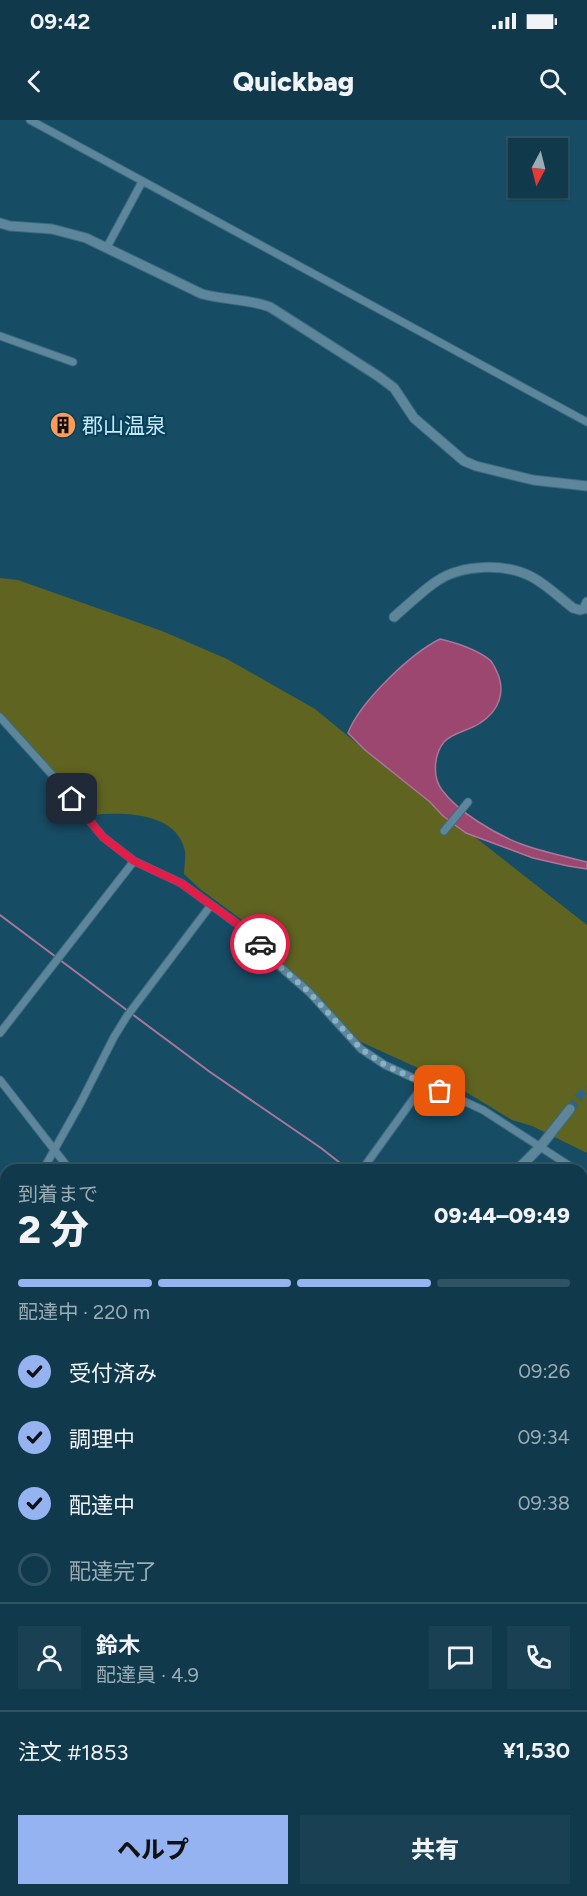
<!DOCTYPE html>
<html lang="ja">
<meta charset="utf-8">
<style>
:root{--surface:#11394c;--page:#1a4053;--text:#f1f3f6;--muted:#9cacb5;--line:#305364;--accent:#95b2f1}
body{margin:0;font-family:Figtree,"Noto Sans JP",sans-serif;background:var(--page);color:var(--text);height:100vh;display:flex;flex-direction:column;font-size:22px;white-space:nowrap}
*{box-sizing:border-box;margin:0}
p{font-size:20px;color:var(--muted)}
.icon{flex:none;width:33px;height:33px;fill:none;stroke:currentColor;stroke-width:2;stroke-linecap:round;stroke-linejoin:round}
.map{position:relative;flex:1;overflow:hidden}
.drawer{position:absolute;left:0px;top:1044px;width:588px;height:732px;display:flex;flex-direction:column;background:var(--surface);border-radius:18px 18px 0 0;box-shadow:0 2px 4px #0004,0 0 0 2px var(--line)}
.drawer>*{flex:none}
.needle{width:39px;rotate:187deg}
.controls{position:absolute;left:508px;top:18px;display:grid;gap:12px}
.controls a{display:grid;place-items:center;width:60px;height:60px;border-radius:0px;background:var(--surface);box-shadow:0 2px 4px #0004,0 0 0 2px var(--line);font-size:30px}
.pin{position:absolute;display:grid;place-items:center;width:51px;height:51px;color:#fff;margin:-26px;border-radius:12px;box-shadow:0 3px 9px #0006}
.courier{position:absolute;display:grid;place-items:center;width:60px;height:60px;margin:-30px;border:4px solid #e11d48;border-radius:50%;background:#fff;color:#222;box-shadow:0 2px 8px #0007}
.headline em{font-style:normal;font-weight:800}
.headline div{display:flex;flex-direction:column-reverse}
.headline{display:flex;align-items:center;justify-content:space-between;height:102px;padding:0 18px}
h1{font-size:39px;font-weight:800;line-height:45px}
.bar{display:grid;grid-template-columns:repeat(4,1fr);gap:9px 6px;align-content:center;height:72px;padding:0 18px}
.bar i{height:8px;border-radius:4px;background:var(--line)}
.bar .active{background:var(--accent)}
.bar p{grid-column:span 4}
.line{display:flex;align-items:center;gap:15px;padding:0 18px;border-top:2px solid var(--line)}
.line div{flex:1}
.round{display:grid;place-items:center;flex:none;width:63px;height:63px;border-radius:0px;background:var(--page)}
ol{padding:0 18px;list-style:none}
li{display:flex;align-items:center;gap:18px;height:66px}
li p{margin-inline-start:auto}
li .icon{padding:6px;border-radius:50%;background:var(--accent);color:#111;stroke-width:4}
li:last-child{color:var(--muted)}
li i{width:33px;height:33px;border:3px solid var(--line);border-radius:50%}
.cta{display:flex;gap:12px;margin-top:auto;padding:12px 18px}
.cta a{flex:1;height:69px;border-radius:0px;background:var(--accent);color:#111;font-size:24px;font-weight:800;line-height:69px;text-align:center}
.cta a+a{background:var(--page);color:var(--text)}
.status{display:flex;justify-content:space-between;align-items:center;height:42px;padding:0 30px;background:var(--surface);direction:ltr}
.status svg{height:16px;fill:currentColor}
header{display:flex;justify-content:space-between;align-items:center;height:78px;padding:0 18px;background:var(--surface);font-size:27px;font-weight:800}
.map>svg:first-child{display:block}
.green{fill:#606421}
.water{fill:#9c476f;stroke:#a97799;stroke-width:1.5}
.lines{fill:none;stroke-linecap:round;stroke-linejoin:round}
.stream{stroke:#a97799;stroke-width:2}
.river{stroke:#9c476f;stroke-width:14}
.tertiary-tunnel{stroke:#31637b;stroke-width:9;stroke-dasharray:9 4.5;stroke-linecap:butt}
.minor-casing{stroke:#3a6b83;stroke-width:9}
.tertiary-casing{stroke:#3a6b83;stroke-width:11}
.primary-casing{stroke:#3a6b83;stroke-width:13}
.minor{stroke:#5e869b;stroke-width:7}
.tertiary{stroke:#5e869b;stroke-width:9}
.primary{stroke:#6dc3ef;stroke-width:10}
.done{stroke:#89b1c6;stroke-width:6;stroke-dasharray:0 10.8}
.route{stroke:#e11d48;stroke-width:8}
.labels{text-anchor:middle;dominant-baseline:central;stroke-width:4.5;stroke-linejoin:round;paint-order:stroke}
.poi-label{font-size:21px;fill:#c7e8fa;stroke:#074159;text-anchor:start}
</style>
<div class="status"><b>09:42</b><svg viewBox="0 0 49 12"><path d="M0 12V9h3v3zM5 12V6h3v6zM10 12V3h3v9zM15 12V0h3v12zM26 1h20v11H26zM47 4h2v5h-2z"/></svg></div>
<header><svg class="icon" aria-label="back" viewBox="0 0 24 24"><path d="M15 5l-7 7 7 7"/></svg>Quickbag<svg class="icon" aria-label="search" viewBox="0 0 24 24"><circle cx="10" cy="10" r="6"/><path d="M15 15l6 6"/></svg></header>
<div class="map">
<svg width="587" height="1776" viewBox="0 0 587 1776">
<rect width="100%" height="100%" fill="#174c65"/>
<path class="green" d="M0,458l18,2 144,51 65,28 88,50 72,59 200,157v228l-55,-27 -20,-6 -61,-37 -90,-41 -76,-76 -20,-29 -65,-48 -16,-15c0,-7 2,-16 1,-23 -8,-39 -62,-39 -92,-36l-93,-101z"/>
<path class="water" d="M440,519c17,4 36,10 50,21 3,3 5,8 7,12 9,20 2,39 -17,51 -11,8 -27,9 -36,19 -10,12 -12,35 -2,48 16,22 53,44 79,54 21,8 44,12 66,18v7l-19,-3 -35,-8 -67,-25 -23,-17 -13,-14 -65,-52 -17,-17c12,-31 62,-79 92,-94z"/>
<g class="lines">
<path class="stream" d="M0,795l56,42
M60,840l68,51
M132,894l78,58 111,76 28,22"/>
<path class="river" d="M0,1645l6,2"/>
<path class="tertiary-tunnel" d="M570,989l17,-22"/>
<defs>
<path id="minor" d="M30,0l557,302
M107,127l35,-65
M0,216l73,26
M0,597l54,60 49,60 31,24 47,22 73,53 15,21 40,35 52,57 24,16 98,45 93,60
M444,711l24,-29
M0,913l134,-172
M0,960l70,90
M43,1050l37,-66 34,-67 13,-21 84,-111
M362,1050l62,-86
M582,1054l5,3
M0,1122l6,-10
M0,1232h6
M582,1267l5,4
M582,1408h5
M0,1452h6
M582,1662l5,2
M0,1775l17,-3
M447,1776l1,-6"/>
<path id="tertiary" d="M0,103l10,3 42,3 34,9 116,56c23,6 46,5 68,13l108,69 16,12 20,30 50,43 12,5 57,14 54,6
M394,497c14,-12 28,-26 43,-36 25,-17 69,-18 95,-4 15,8 28,21 41,31l7,2 4,-1 3,-7
M517,1050l23,-23 30,-38
M145,1776v-6"/>
<path id="primary" d="M0,1761l6,4
M14,1770l8,6"/>
</defs>
<use href="#minor" class="minor-casing"/>
<use href="#tertiary" class="tertiary-casing"/>
<use href="#primary" class="primary-casing"/>
<use href="#minor" class="minor"/>
<use href="#tertiary" class="tertiary"/>
<use href="#primary" class="primary"/>
</g>
<g class="lines">
<path class="done" d="M260,824l9,13 40,35 52,57 24,16 55,26"/>
<path class="route" d="M72,679l31,38 31,24 47,22 73,53 6,8"/>
</g>
<defs>
<symbol id="building-disc" viewBox="-11 -11 22 22"><circle r="9.5" fill="#ff9b59" stroke="#074159"/><path d="M-4-6H4V6H1V3H-1V6H-4ZM-2.5-4.3h1.7v1.8h-1.7ZM.8-4.3h1.7v1.8H.8ZM-2.5-1h1.7V.8h-1.7ZM.8-1h1.7V.8H.8Z" fill="#111"/></symbol>
</defs>
<g fill-rule="evenodd">
<use href="#building-disc" x="48" y="290" width="30" height="30"/>
</g>
<g class="labels">
<g class="poi-label">
<text x="82" y="305">郡山温泉</text>
</g>
</g>
</svg>
<div class="controls">
<a><svg class="needle" viewBox="-14 -14 28 28"><path d="M0-13l5 13h-10z" fill="#e53935"/><path d="M0 13l5-13h-10z" fill="#9cacb5"/></svg></a>
</div>
<div class="pin" style="left:440px;top:971px;background:#ea580c"><svg class="icon" aria-label="bag" viewBox="0 0 24 24"><path d="M5 8h14l-1 12H6zM9 8a3 3 0 0 1 6 0"/></svg></div>
<div class="pin" style="left:72px;top:679px;background:#1f2937"><svg class="icon" aria-label="home" viewBox="0 0 24 24"><path d="M3 11l9-7 9 7M6 9v11h12V9"/></svg></div>
<div class="courier" style="left:260px;top:824px"><svg class="icon" aria-label="car" viewBox="0 0 24 24"><path d="M5 17H2v-5l4-1 3-4h7l3 4 3 1v5h-3M9 17h6M6 11h13"/><circle cx="7" cy="17" r="2"/><circle cx="17" cy="17" r="2"/></svg></div>
<section class="drawer">
<div class="headline"><div><h1>2 分</h1><p>到着まで</p></div><em>09:44–09:49</em></div>
<div class="bar"><i class="active"></i><i class="active"></i><i class="active"></i><i></i><p>配達中 · 220 m</p></div>
<ol>
<li><svg class="icon" aria-label="check" viewBox="0 0 24 24"><path d="M5 12l5 5 9-10"/></svg>受付済み<p>09:26</p></li>
<li><svg class="icon" aria-label="check" viewBox="0 0 24 24"><path d="M5 12l5 5 9-10"/></svg>調理中<p>09:34</p></li>
<li><svg class="icon" aria-label="check" viewBox="0 0 24 24"><path d="M5 12l5 5 9-10"/></svg>配達中<p>09:38</p></li>
<li><i></i>配達完了</li>
</ol>
<div class="line" style="height:108px"><a class="round"><svg class="icon" aria-label="person" viewBox="0 0 24 24"><circle cx="12" cy="8" r="4"/><path d="M4 21q1-7 8-7t8 7"/></svg></a><div><b>鈴木</b><p>配達員 · 4.9</p></div><a class="round"><svg class="icon" aria-label="chat" viewBox="0 0 24 24"><path d="M4 5h16v11H9l-5 4z"/></svg></a><a class="round"><svg class="icon" aria-label="phone" viewBox="0 0 24 24"><path d="M5 4h4l2 5-3 2q2 4 5 5l2-3 5 2v4C11 20 4 13 5 4z"/></svg></a></div>
<div class="line" style="height:78px"><div>注文 #1853</div><b>¥1,530</b></div>
<div class="cta"><a>ヘルプ</a><a>共有</a></div>
</section>
</div>
